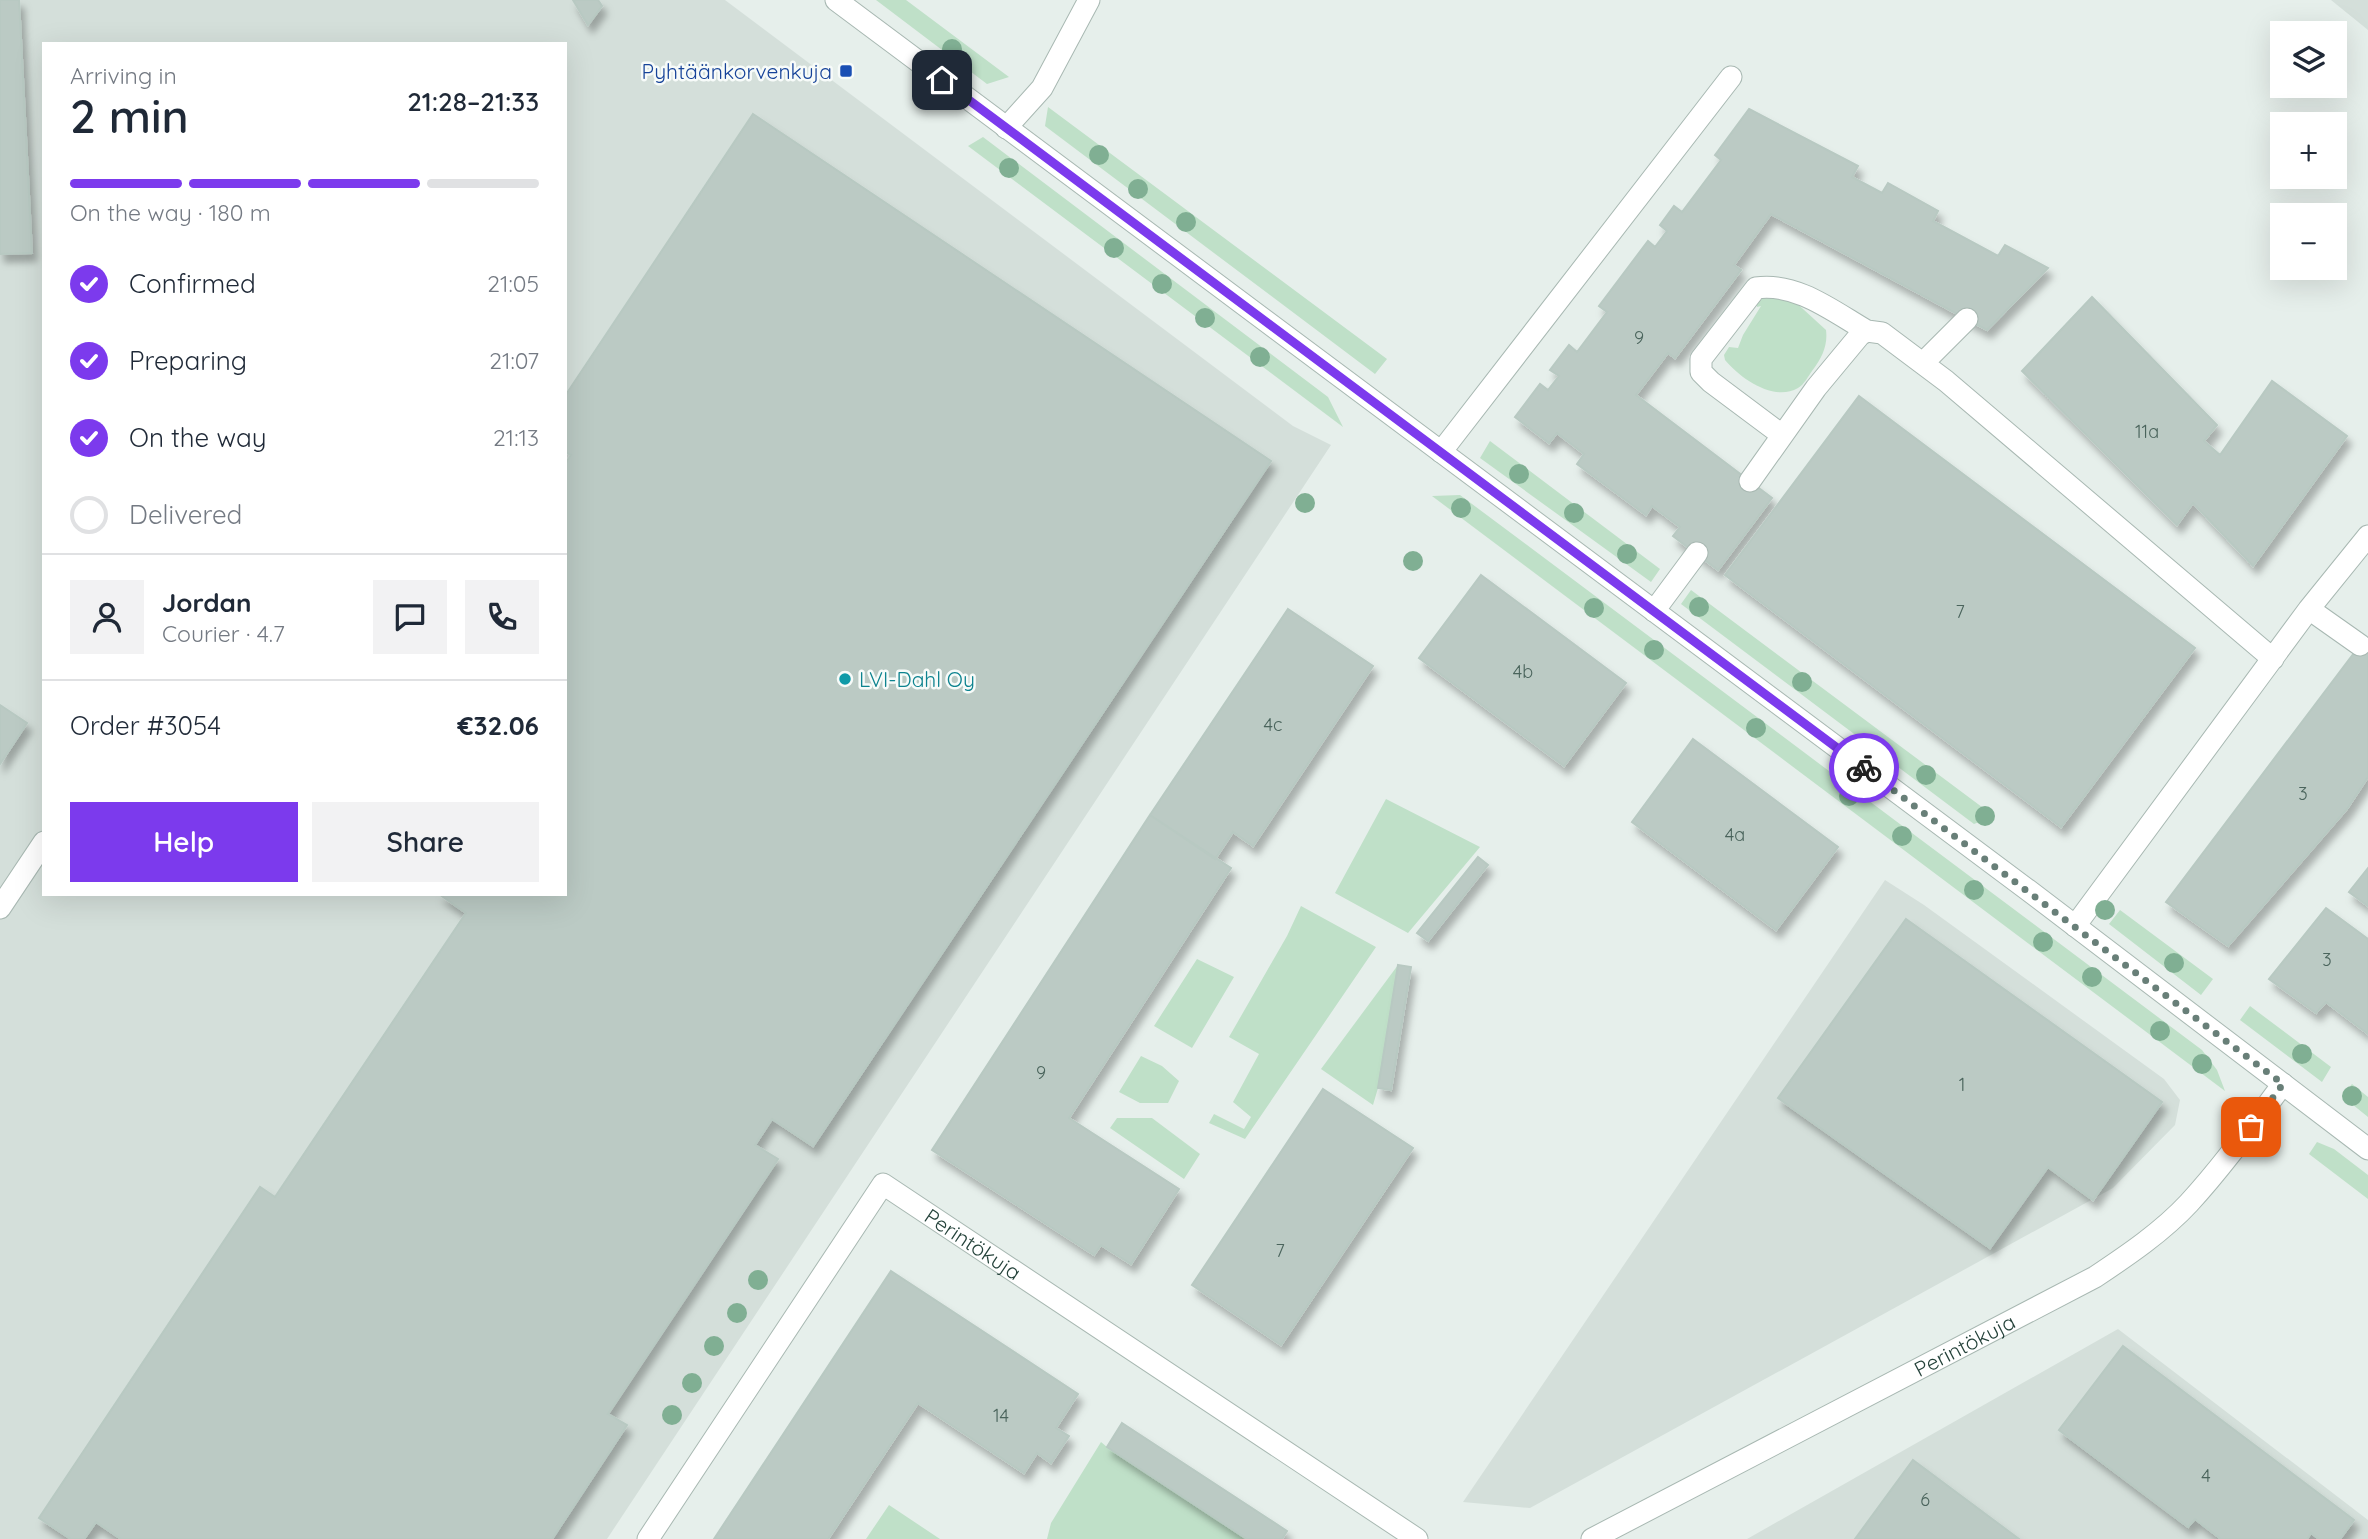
<!DOCTYPE html>
<meta charset="utf-8">
<style>
:root{--surface:#fff;--page:#f2f2f3;--text:#1f2937;--muted:#747a83;--line:#e0e1e3;--accent:#7c3aed}
body{margin:0;font-family:Quicksand,sans-serif;background:var(--page);color:var(--text);height:100vh;display:flex;flex-direction:column;font-size:26px;white-space:nowrap}
*{box-sizing:border-box;margin:0}
p{font-size:23px;color:var(--muted)}
.icon{flex:none;width:38px;height:38px;fill:none;stroke:currentColor;stroke-width:2;stroke-linecap:round;stroke-linejoin:round}
.map{position:relative;flex:1;overflow:hidden}
.sheet{position:absolute;left:42px;top:42px;width:525px;height:854px;display:flex;flex-direction:column;background:var(--surface);border-radius:0px;box-shadow:0 7px 28px #0002}
.sheet>*{flex:none}
.buttons{position:absolute;left:2270px;top:21px;display:grid;gap:14px}
.buttons a{display:grid;place-items:center;width:77px;height:77px;border-radius:0px;background:var(--surface);box-shadow:0 7px 28px #0002;font-size:35px}
.pin{position:absolute;display:grid;place-items:center;width:60px;height:60px;color:#fff;margin:-30px;border-radius:14px;box-shadow:0 4px 10px #0006}
.courier{position:absolute;display:grid;place-items:center;width:70px;height:70px;margin:-35px;border:5px solid #7c3aed;border-radius:50%;background:#fff;color:#222;box-shadow:0 2px 9px #0007}
.head em{font-style:normal;font-weight:600}
.head div{display:flex;flex-direction:column-reverse}
.head{display:flex;align-items:center;justify-content:space-between;height:119px;padding:0 28px}
h1{font-size:46px;font-weight:600;line-height:52px}
.bar{display:grid;grid-template-columns:repeat(4,1fr);gap:10px 7px;align-content:center;height:84px;padding:0 28px}
.bar i{height:9px;border-radius:5px;background:var(--line)}
.bar .on{background:var(--accent)}
.bar p{grid-column:span 4}
.line{display:flex;align-items:center;gap:18px;padding:0 28px;border-top:2px solid var(--line)}
.line div{flex:1}
.round{display:grid;place-items:center;flex:none;width:74px;height:74px;border-radius:0px;background:var(--page)}
ol{padding:0 28px;list-style:none}
li{display:flex;align-items:center;gap:21px;height:77px}
li p{margin-inline-start:auto}
li .icon{padding:7px;border-radius:50%;background:var(--accent);color:#fff;stroke-width:4}
li:last-child{color:var(--muted)}
li i{width:38px;height:38px;border:4px solid var(--line);border-radius:50%}
.cta{display:flex;gap:14px;margin-top:auto;padding:14px 28px}
.cta a{flex:1;height:80px;border-radius:0px;background:var(--accent);color:#fff;font-size:28px;font-weight:600;line-height:80px;text-align:center}
.cta a+a{background:var(--page);color:var(--text)}
.map>svg:first-child{display:block}
.built{fill:#d4dfda;fill-rule:evenodd}
.green{fill:#bfe0c8}
.building{fill:#bbcac4;stroke:#b8c9c2;stroke-width:2;filter:url(#shadow)}
.lines{fill:none;stroke-linecap:round;stroke-linejoin:round}
.service-casing{stroke:#a8b8b2;stroke-width:23}
.minor-casing{stroke:#a8b8b2;stroke-width:23}
.service{stroke:#fff;stroke-width:21}
.minor{stroke:#fff;stroke-width:21}
.tree{fill:#80af93}
.done{stroke:#687f78;stroke-width:7;stroke-dasharray:0 12.6}
.route{stroke:#7c3aed;stroke-width:9}
.transit-dot{fill:#1a4fb4;stroke:#f7fbf9;stroke-width:2.5}
.culture-dot{fill:#0f9aa8;stroke:#f7fbf9;stroke-width:2.5}
.labels{text-anchor:middle;dominant-baseline:central;stroke-width:5;stroke-linejoin:round;paint-order:stroke}
.number-label{font-size:18px;fill:#4a645c}
.transit-label{font-size:21px;fill:#164399;stroke:#f7fbf9;text-anchor:end}
.culture-label{font-size:21px;fill:#0d838f;stroke:#f7fbf9;text-anchor:start}
.street-label{font-size:21px;fill:#24423a;stroke:#f7fbf9}
</style>
<div class="map">
<svg width="2368" height="1539" viewBox="0 0 2368 1539">
<defs>
<filter id="shadow"><feDropShadow dx="4.5" dy="8" stdDeviation="3.5" flood-color="#0004"/></filter>
</defs>
<rect width="100%" height="100%" fill="#e6efeb"/>
<path class="built" d="M0,0h725l568,426 38,19 -724,1094h-607zM44,44h521v850h-521z
M2331,0h37v30z
M1885,880l39,25 240,174 16,21 -5,25 -62,63 -583,320 -67,-6z
M2118,1329l250,191v19h-621z"/>
<path class="green" d="M876,0h30l103,77 -22,7z
M1048,107l339,252 -12,15 -330,-248z
M983,137l345,260 15,30 -375,-281z
M1756,297l35,1 35,32c2,15 -4,28 -14,41 -3,4 -8,14 -14,17 -24,14 -57,-9 -73,-28l-1,-5 5,-8 9,1 5,-13 18,-29 -4,1z
M1490,441l170,128 -9,13 -171,-124z
M1460,495l742,555 15,20 8,21 -793,-595z
M1691,590l303,226 -20,8 -293,-220z
M1386,799l94,48 -72,86 -73,-40z
M1301,906l75,41 -131,192 -36,-16 5,-9 30,15 7,-12 -18,-15 26,-48 -30,-17 58,-101z
M2120,910l93,69 -12,16 -92,-71z
M1197,959l37,18 -42,71 -38,-22z
M1398,965l-20,123 -5,17 -52,-36z
M2250,1006l81,61 -9,15 -82,-62z
M1141,1056l21,10 17,15 -11,22h-28l-21,-11z
M2352,1084l16,13v20l-26,-21z
M1117,1118h35l48,36 -16,25 -74,-51z
M2317,1142l17,7 34,26v24l-59,-45z
M1101,1442l6,5 140,92h-200l4,-16z
M889,1505l51,34h-74z"/>
<path class="building" d="M0,0h19l13,253 -32,1z
M573,0h25l4,6 -14,19z
M1749,109l109,57 -6,11 30,16 6,-10 50,28 -5,10 65,35 7,-11 43,23 -61,62 -216,-116 -37,51 7,5 -66,88 -7,-5 -32,42 136,103 -54,72 -45,-34 7,-9 -28,-21 -6,9 -69,-51 7,-10 -27,-21 -8,10 -34,-26 25,-33 8,6 11,-14 -9,-6 19,-25 8,7 30,-40 -8,-6 49,-65 7,6 12,-16 -7,-6 14,-19 8,6 39,-52 -6,-5z
M753,114l518,347 -458,685 -41,-27 -17,26 23,14 -170,255 19,11 -75,114h-431l-25,-17 -12,17h-13l-32,-21 221,-331 15,10 191,-284 -27,-19h126v-430l6,-9 -6,-3v-56z
M2092,297l125,128 -13,16 16,14 52,-74 75,55 -94,130 -60,-63 -16,22 -155,-154z
M1859,396l336,252 -134,179 -336,-252z
M1481,575l145,108 -62,83 -145,-108z
M1288,609l85,57 -120,180 -20,-14 -18,27 -65,-44z
M2360,645l8,5v127l-21,32 -119,137 -62,-44z
M0,705l27,18 -27,41z
M1693,739l145,108 -62,83 -144,-108z
M1150,815l81,53 -162,250 110,71 -48,75 -30,-19 -7,10 -162,-105z
M1478,857l10,8 -60,76 -11,-8z
M2368,868v38l-19,-14z
M2326,908l42,31v95l-42,-32 -10,11 -47,-34z
M1906,919l256,183 -69,98 -45,-33 -58,81 -212,-150z
M1398,965l13,2 -20,123 -13,-2z
M1323,1089l90,59 -132,197 -89,-60z
M891,1271l187,123 -22,34 13,8 -18,27 -14,-10 -13,20 -106,-70 -90,136h-114z
M2123,1346l231,174 -14,19h-21l-8,-6 -4,6h-86l-26,-20 -7,8 -129,-97z
M1122,1423l165,108 -5,8h-35l-140,-92z
M1913,1460l106,79h-164z"/>
<g class="lines">
<defs>
<path id="service" d="M1006,128l36,-40 47,-88
M1923,363l44,-44
M1782,435l-71,-53 -10,-10v-13l55,-71c41,-6 78,24 111,43
M1441,452l290,-375
M1750,481l66,-93 44,-53 7,-4 15,2 64,48 327,278
M2309,609l51,36
M1654,611l43,-58
M0,908l44,-66
M2075,926l234,-317 59,-73"/>
<g id="minor">
<path d="M836,0l1192,890 340,259"/>
<path id="s1" d="M648,1539l235,-355 534,355"/>
<path id="s2" d="M1592,1539l503,-262c33,-22 67,-45 94,-74 34,-37 64,-79 94,-119"/>
</g>
</defs>
<use href="#service" class="service-casing"/>
<use href="#minor" class="minor-casing"/>
<use href="#service" class="service"/>
<use href="#minor" class="minor"/>
</g>
<g class="tree">
<circle cx="952" cy="49" r="10"/>
<circle cx="1099" cy="155" r="10"/>
<circle cx="1009" cy="168" r="10"/>
<circle cx="1138" cy="189" r="10"/>
<circle cx="1186" cy="222" r="10"/>
<circle cx="1114" cy="248" r="10"/>
<circle cx="1162" cy="284" r="10"/>
<circle cx="1205" cy="318" r="10"/>
<circle cx="1260" cy="357" r="10"/>
<circle cx="1519" cy="474" r="10"/>
<circle cx="1305" cy="503" r="10"/>
<circle cx="1461" cy="508" r="10"/>
<circle cx="1574" cy="513" r="10"/>
<circle cx="1627" cy="554" r="10"/>
<circle cx="1413" cy="561" r="10"/>
<circle cx="1699" cy="607" r="10"/>
<circle cx="1594" cy="608" r="10"/>
<circle cx="1654" cy="650" r="10"/>
<circle cx="1802" cy="682" r="10"/>
<circle cx="1756" cy="728" r="10"/>
<circle cx="1926" cy="775" r="10"/>
<circle cx="1849" cy="796" r="10"/>
<circle cx="1985" cy="816" r="10"/>
<circle cx="1902" cy="836" r="10"/>
<circle cx="1974" cy="890" r="10"/>
<circle cx="2105" cy="910" r="10"/>
<circle cx="2043" cy="942" r="10"/>
<circle cx="2174" cy="963" r="10"/>
<circle cx="2092" cy="977" r="10"/>
<circle cx="2160" cy="1031" r="10"/>
<circle cx="2302" cy="1054" r="10"/>
<circle cx="2202" cy="1064" r="10"/>
<circle cx="2352" cy="1096" r="10"/>
<circle cx="758" cy="1280" r="10"/>
<circle cx="737" cy="1313" r="10"/>
<circle cx="714" cy="1346" r="10"/>
<circle cx="692" cy="1383" r="10"/>
<circle cx="672" cy="1415" r="10"/>
</g>
<g class="lines">
<path class="done" d="M1864,768l419,316 -32,43"/>
<path class="route" d="M942,80l922,688"/>
</g>
<rect class="transit-dot" x="839" y="64" width="14" height="14" rx="3.5"/>
<circle class="culture-dot" cx="845" cy="679" r="7"/>
<g class="labels">
<g class="number-label">
<text x="1639" y="337">9</text>
<text x="2147" y="431">11a</text>
<text x="1960" y="611">7</text>
<text x="1523" y="671">4b</text>
<text x="1273" y="724">4c</text>
<text x="2303" y="793">3</text>
<text x="1735" y="834">4a</text>
<text x="2327" y="959">3</text>
<text x="1041" y="1072">9</text>
<text x="1962" y="1084">1</text>
<text x="1280" y="1250">7</text>
<text x="1001" y="1415">14</text>
<text x="2206" y="1475">4</text>
<text x="1925" y="1499">6</text>
</g>
<g class="transit-label">
<text x="832" y="71">Pyhtäänkorvenkuja</text>
</g>
<g class="culture-label">
<text x="859" y="679">LVI-Dahl Oy</text>
</g>
<g class="street-label">
<text stroke="none"><textPath href="#s1" startOffset="534">Perintökuja</textPath></text>
<text stroke="none"><textPath href="#s2" startOffset="420">Perintökuja</textPath></text>
</g>
</g>
</svg>
<div class="buttons">
<a><svg class="icon" aria-label="layers" viewBox="0 0 24 24"><path d="M12 4l9 5-9 5-9-5zM3 14l9 5 9-5"/></svg></a>
<a>+</a>
<a>−</a>
</div>
<div class="pin" style="left:2251px;top:1127px;background:#ea580c"><svg class="icon" aria-label="bag" viewBox="0 0 24 24"><path d="M5 8h14l-1 12H6zM9 8a3 3 0 0 1 6 0"/></svg></div>
<div class="pin" style="left:942px;top:80px;background:#1f2937"><svg class="icon" aria-label="home" viewBox="0 0 24 24"><path d="M3 11l9-7 9 7M6 9v11h12V9"/></svg></div>
<div class="courier" style="left:1864px;top:768px"><svg class="icon" aria-label="bike" viewBox="0 0 24 24"><circle cx="6" cy="16" r="4"/><circle cx="18" cy="16" r="4"/><path d="M6 16l4-8h5l3 8M10 8l3 8H6M13 5h3"/></svg></div>
<section class="sheet">
<div class="head"><div><h1>2 min</h1><p>Arriving in</p></div><em>21:28–21:33</em></div>
<div class="bar"><i class="on"></i><i class="on"></i><i class="on"></i><i></i><p>On the way · 180 m</p></div>
<ol>
<li><svg class="icon" aria-label="check" viewBox="0 0 24 24"><path d="M5 12l5 5 9-10"/></svg>Confirmed<p>21:05</p></li>
<li><svg class="icon" aria-label="check" viewBox="0 0 24 24"><path d="M5 12l5 5 9-10"/></svg>Preparing<p>21:07</p></li>
<li><svg class="icon" aria-label="check" viewBox="0 0 24 24"><path d="M5 12l5 5 9-10"/></svg>On the way<p>21:13</p></li>
<li><i></i>Delivered</li>
</ol>
<div class="line" style="height:126px"><a class="round"><svg class="icon" aria-label="person" viewBox="0 0 24 24"><circle cx="12" cy="8" r="4"/><path d="M4 21q1-7 8-7t8 7"/></svg></a><div><b>Jordan</b><p>Courier · 4.7</p></div><a class="round"><svg class="icon" aria-label="chat" viewBox="0 0 24 24"><path d="M4 5h16v11H9l-5 4z"/></svg></a><a class="round"><svg class="icon" aria-label="phone" viewBox="0 0 24 24"><path d="M5 4h4l2 5-3 2q2 4 5 5l2-3 5 2v4C11 20 4 13 5 4z"/></svg></a></div>
<div class="line" style="height:91px"><div>Order #3054</div><b>€32.06</b></div>
<div class="cta"><a>Help</a><a>Share</a></div>
</section>
</div>
